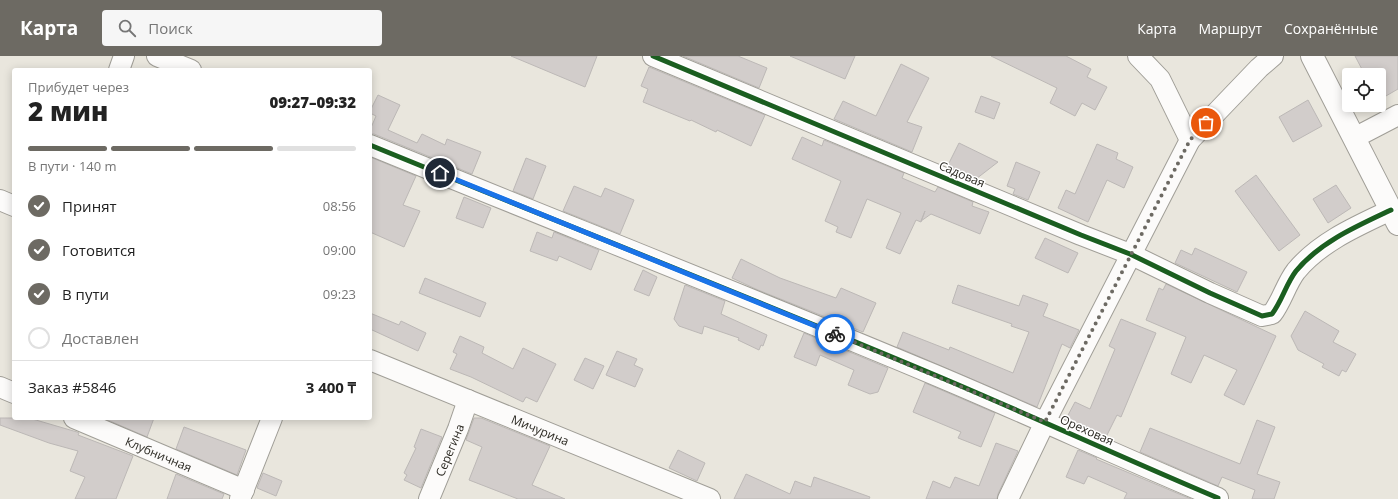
<!DOCTYPE html>
<html lang="ru">
<meta charset="utf-8">
<style>
:root{--surface:#fff;--page:#f6f6f6;--text:#222;--muted:#767676;--line:#e0e0e0;--accent:#6d6a63}
body{margin:0;font-family:"Open Sans",sans-serif;background:var(--page);color:var(--text);height:100vh;display:flex;flex-direction:column;font-size:15px;white-space:nowrap}
*{box-sizing:border-box;margin:0}
p{font-size:13px;color:var(--muted)}
.icon{flex:none;width:22px;height:22px;fill:none;stroke:currentColor;stroke-width:2;stroke-linecap:round;stroke-linejoin:round}
.map{position:relative;flex:1;overflow:hidden}
.panel{position:absolute;left:12px;top:12px;width:360px;height:352px;display:flex;flex-direction:column;background:var(--surface);border-radius:4px;box-shadow:0 2px 10px #0003}
.panel>*{flex:none}
.controls{position:absolute;left:1342px;top:12px;display:grid;gap:8px}
.controls a{display:grid;place-items:center;width:44px;height:44px;border-radius:4px;background:var(--surface);box-shadow:0 2px 10px #0003;font-size:20px}
.pin{position:absolute;display:grid;place-items:center;width:34px;height:34px;color:#fff;margin:-17px;border:2px solid #fff;border-radius:50%;box-shadow:0 1px 4px #0007}
.courier{position:absolute;display:grid;place-items:center;width:40px;height:40px;margin:-20px;border:3px solid #1a73e8;border-radius:50%;background:#fff;color:#222;box-shadow:0 1px 5px #0007}
.head em{font-style:normal;font-weight:800}
.head div{display:flex;flex-direction:column-reverse}
.head{display:flex;align-items:center;justify-content:space-between;height:68px;padding:0 16px}
h1{font-size:26px;font-weight:800;line-height:30px}
.bar{display:grid;grid-template-columns:repeat(4,1fr);gap:6px 4px;align-content:center;height:48px;padding:0 16px}
.bar i{height:5px;border-radius:3px;background:var(--line)}
.bar .active{background:var(--accent)}
.bar p{grid-column:span 4}
.line{display:flex;align-items:center;gap:10px;padding:0 16px;border-top:1px solid var(--line)}
.line div{flex:1}
ol{padding:0 16px;list-style:none}
li{display:flex;align-items:center;gap:12px;height:44px}
li p{margin-inline-start:auto}
li .icon{padding:4px;border-radius:50%;background:var(--accent);color:#fff;stroke-width:4}
li:last-child{color:var(--muted)}
li i{width:22px;height:22px;border:2px solid var(--line);border-radius:50%}
header{display:flex;align-items:center;gap:24px;box-sizing:border-box;height:56px;padding:0 20px;background:var(--accent);color:#fff}
header strong{font-size:19px}
nav{display:flex;gap:22px;margin-inline-start:auto;font-size:14px}
.search{width:280px;height:36px;background:var(--page);display:flex;align-items:center;gap:10px;box-sizing:border-box;padding:0 14px;border-radius:4px;color:var(--muted);font-size:15px}
.map>svg:first-child{display:block}
.building{fill:#d2cdcb;stroke:#bcb8b6}
.lines{fill:none;stroke-linecap:round;stroke-linejoin:round}
.minor-casing{stroke:#a09e97;stroke-width:22}
.tertiary-casing{stroke:#a09e97;stroke-width:24}
.minor{stroke:#fcfbfa;stroke-width:20}
.tertiary{stroke:#fcfbfa;stroke-width:22}
.cycleway-casing{stroke:#fff;stroke-width:8}
.cycleway{stroke:#1b5e20;stroke-width:5}
.done{stroke:#6d6a63;stroke-width:4;stroke-dasharray:0 7.2}
.route{stroke:#1a73e8;stroke-width:5}
.labels{text-anchor:middle;dominant-baseline:central;stroke-width:3;stroke-linejoin:round;paint-order:stroke}
.street-label{font-size:12px;fill:#2a2821;stroke:#fff}
</style>
<header>
<strong>Карта</strong>
<div class="search"><svg class="icon" aria-label="search" viewBox="0 0 24 24"><circle cx="10" cy="10" r="6"/><path d="M15 15l6 6"/></svg>Поиск</div>
<nav><a>Карта</a><a>Маршрут</a><a>Сохранённые</a></nav>
</header>
<div class="map">
<svg width="1398" height="443" viewBox="0 0 1398 443">
<rect width="100%" height="100%" fill="#e9e6dd"/>
<path class="building" d="M511,0h86l-12,31z
M683,0h55l29,12 -8,20z
M790,0h65l-10,23z
M991,0h75l25,13 -4,8 20,10 -12,23 -13,-7 -7,13 -25,-13 7,-15z
M1355,0h43v33l-19,11v-25h-14z
M901,8l28,14 -22,44 15,5 -10,25 -78,-33 9,-18 33,15z
M649,11l116,48 -14,31 -34,-16 -1,2 -25,-12 -1,1 -47,-19 5,-13 -7,-3z
M378,39l22,10 -12,25 29,13 5,-9 23,11 2,-6 34,13 -9,22 -98,-40h-4v-4l6,-14 -6,-3v-2z
M981,40l19,7 -6,16 -19,-7z
M1308,44l14,26 -29,16 -14,-25z
M802,81l20,9 2,-6 80,33 -2,5 33,14 3,-5 35,15 -1,4 17,6 -9,22 -49,-20 -10,7 4,-10 -4,11 -5,-2 -16,34 -14,-6 15,-35 -34,-14 -16,39 -15,-6 2,-5 -13,-6 16,-40 -49,-22z
M959,87l39,19 -22,17 -29,-12z
M1097,88l21,9 -2,6 17,8 -9,21 -17,-8 -19,42 -30,-14 8,-18 9,4z
M370,101l46,19 -13,29 17,6 -16,36 -34,-15z
M526,102l20,8 -13,33 -20,-8z
M1016,106l24,10 -12,28 -15,-6 2,-5 -8,-3z
M1256,119l44,60 -21,16 -44,-60z
M1336,129l15,23 -23,15 -15,-24z
M574,130l27,11 4,-9 29,12 -14,34 -57,-23z
M464,141l27,11 -8,20 -27,-10z
M537,176l15,6 2,-6 45,18 -8,20 -32,-14 -2,5 -27,-10z
M1045,182l33,15 -10,20 -33,-15z
M1195,192l52,24 -10,20 -62,-29 6,-13 11,5z
M741,203l39,19 56,20 5,-10 35,15 -13,29 -105,-42 -26,-12z
M643,214l14,7 -8,19 -15,-6z
M425,222l61,25 -6,14 -61,-24z
M1166,228l110,52 -32,69 -20,-10 13,-25 -33,-15 -13,28 -20,-9 15,-37 -40,-17 13,-32 4,2z
M685,229l40,16 -4,13 46,21 -4,11 -2,-1 -2,5 -21,-10 1,-2 -35,-12 -2,8 -23,-8 -5,-7z
M958,229l61,21 4,-11 25,9 -5,12 36,14 -9,18 -8,-4 -25,63 -140,-60 6,-15 46,18 1,-3 63,26 16,-41 -18,-6 1,-2 -60,-21z
M1305,255l34,20 -6,11 23,12 -10,18 -4,-2 -3,6 -17,-9 2,-3 -26,-14 -7,-14z
M370,257l29,12 2,-4 25,12 -8,18 -48,-22z
M1121,263l35,14 -35,84 -4,-2 -11,22 -40,-18 9,-17 15,7 25,-60 -6,-3z
M804,277l84,35 -10,24 -8,2 -22,-9 6,-15 -34,-15 -4,11 -22,-9z
M460,280l24,11 -2,6 31,16 10,-21 33,16 -19,38 -11,-5 -3,5 -52,-25 -21,-8 7,-15 -4,-2z
M617,295l20,8 -3,6 9,4 -8,18 -29,-12z
M585,302l19,8 -11,23 -19,-9z
M925,327l70,30 -14,34 -23,-9 3,-6 -48,-20z
M0,362h29l48,14 2,1 -1,2 55,21 -17,43h-41l10,-22 -15,-6 8,-20 -29,-8 -49,-18z
M103,362h51l-7,19z
M474,362h7l69,28 -18,39 33,14h-47l-49,-19 13,-33 -16,-7z
M1257,364l18,7 -18,47 23,8 -6,17h-22l3,-9 -33,-13 -4,9 -78,-34 10,-24 90,36z
M184,371l62,23 -9,25 -61,-26z
M421,373l21,8 -21,51 -17,-8 3,-5 -3,-2 12,-25 -2,-1z
M996,387l22,8 -20,43 -1,5h-71l7,-18 17,7 5,-11 24,9z
M678,394l27,13 -8,18 -28,-13z
M1078,394l19,8 -1,1 95,40h-67l3,-6 -39,-17 -4,8 -18,-7z
M263,417l19,8 -6,15 -19,-8z
M176,418l48,20 -2,5h-55z
M746,418l44,20 5,-13 16,6 3,-10 56,20 -1,2h-135z"/>
<g class="lines">
<defs>
<g id="minor">
<path d="M157,0l34,14"/>
<path d="M653,0l428,179 49,19 80,39 52,23 10,-2c10,-13 14,-30 24,-43 24,-29 61,-45 95,-61"/>
<path d="M1138,0l22,23 30,61"/>
<path d="M119,14l5,-14"/>
<path d="M1354,82l44,-23"/>
<path d="M370,89c188,77 377,151 565,230 95,40 188,83 283,123"/>
<path d="M0,144l14,6"/>
<path id="s1" d="M370,304l340,139"/>
<path d="M0,331l14,6"/>
<path id="s2" d="M74,362l170,72"/>
<path d="M240,443l32,-81"/>
<path id="s3" d="M429,443l29,-70 10,-29"/>
<path d="M1008,443l37,-77 145,-282 69,-72 14,-12"/>
</g>
<path id="tertiary" d="M1312,0l86,168"/>
</defs>
<use href="#minor" class="minor-casing"/>
<use href="#tertiary" class="tertiary-casing"/>
<use href="#minor" class="minor"/>
<use href="#tertiary" class="tertiary"/>
<defs>
<path id="cycleway" d="M653,0l428,179 49,19 80,39 52,23 10,-2c10,-13 14,-30 24,-43 24,-29 61,-45 95,-61
M370,89c188,77 377,151 565,230 95,40 188,83 283,123"/>
</defs>
<use href="#cycleway" class="cycleway-casing"/>
<use href="#cycleway" class="cycleway"/>
</g>
<g class="lines">
<path class="done" d="M835,278l210,88 145,-282 16,-17"/>
<path class="route" d="M440,117l395,161"/>
</g>
<g class="labels">
<g class="street-label">
<text transform="translate(962 118) rotate(23)">Садовая</text>
<text stroke="none"><textPath href="#s1" startOffset="184">Мичурина</textPath></text>
<text transform="translate(1087 374) rotate(24)">Ореховая</text>
<text stroke="none"><textPath href="#s3" startOffset="53">Серегина</textPath></text>
<text stroke="none"><textPath href="#s2" startOffset="92">Клубничная</textPath></text>
</g>
</g>
</svg>
<div class="controls">
<a><svg class="icon" aria-label="locate" viewBox="0 0 24 24"><circle cx="12" cy="12" r="6"/><path d="M12 2v4M12 18v4M2 12h4M18 12h4"/></svg></a>
</div>
<div class="pin" style="left:1206px;top:67px;background:#ea580c"><svg class="icon" aria-label="bag" viewBox="0 0 24 24"><path d="M5 8h14l-1 12H6zM9 8a3 3 0 0 1 6 0"/></svg></div>
<div class="pin" style="left:440px;top:117px;background:#1f2937"><svg class="icon" aria-label="home" viewBox="0 0 24 24"><path d="M3 11l9-7 9 7M6 9v11h12V9"/></svg></div>
<div class="courier" style="left:835px;top:278px"><svg class="icon" aria-label="bike" viewBox="0 0 24 24"><circle cx="6" cy="16" r="4"/><circle cx="18" cy="16" r="4"/><path d="M6 16l4-8h5l3 8M10 8l3 8H6M13 5h3"/></svg></div>
<section class="panel">
<div class="head"><div><h1>2 мин</h1><p>Прибудет через</p></div><em>09:27–09:32</em></div>
<div class="bar"><i class="active"></i><i class="active"></i><i class="active"></i><i></i><p>В пути · 140 m</p></div>
<ol>
<li><svg class="icon" aria-label="check" viewBox="0 0 24 24"><path d="M5 12l5 5 9-10"/></svg>Принят<p>08:56</p></li>
<li><svg class="icon" aria-label="check" viewBox="0 0 24 24"><path d="M5 12l5 5 9-10"/></svg>Готовится<p>09:00</p></li>
<li><svg class="icon" aria-label="check" viewBox="0 0 24 24"><path d="M5 12l5 5 9-10"/></svg>В пути<p>09:23</p></li>
<li><i></i>Доставлен</li>
</ol>
<div class="line" style="height:52px"><div>Заказ #5846</div><b>3 400 ₸</b></div>
</section>
</div>
